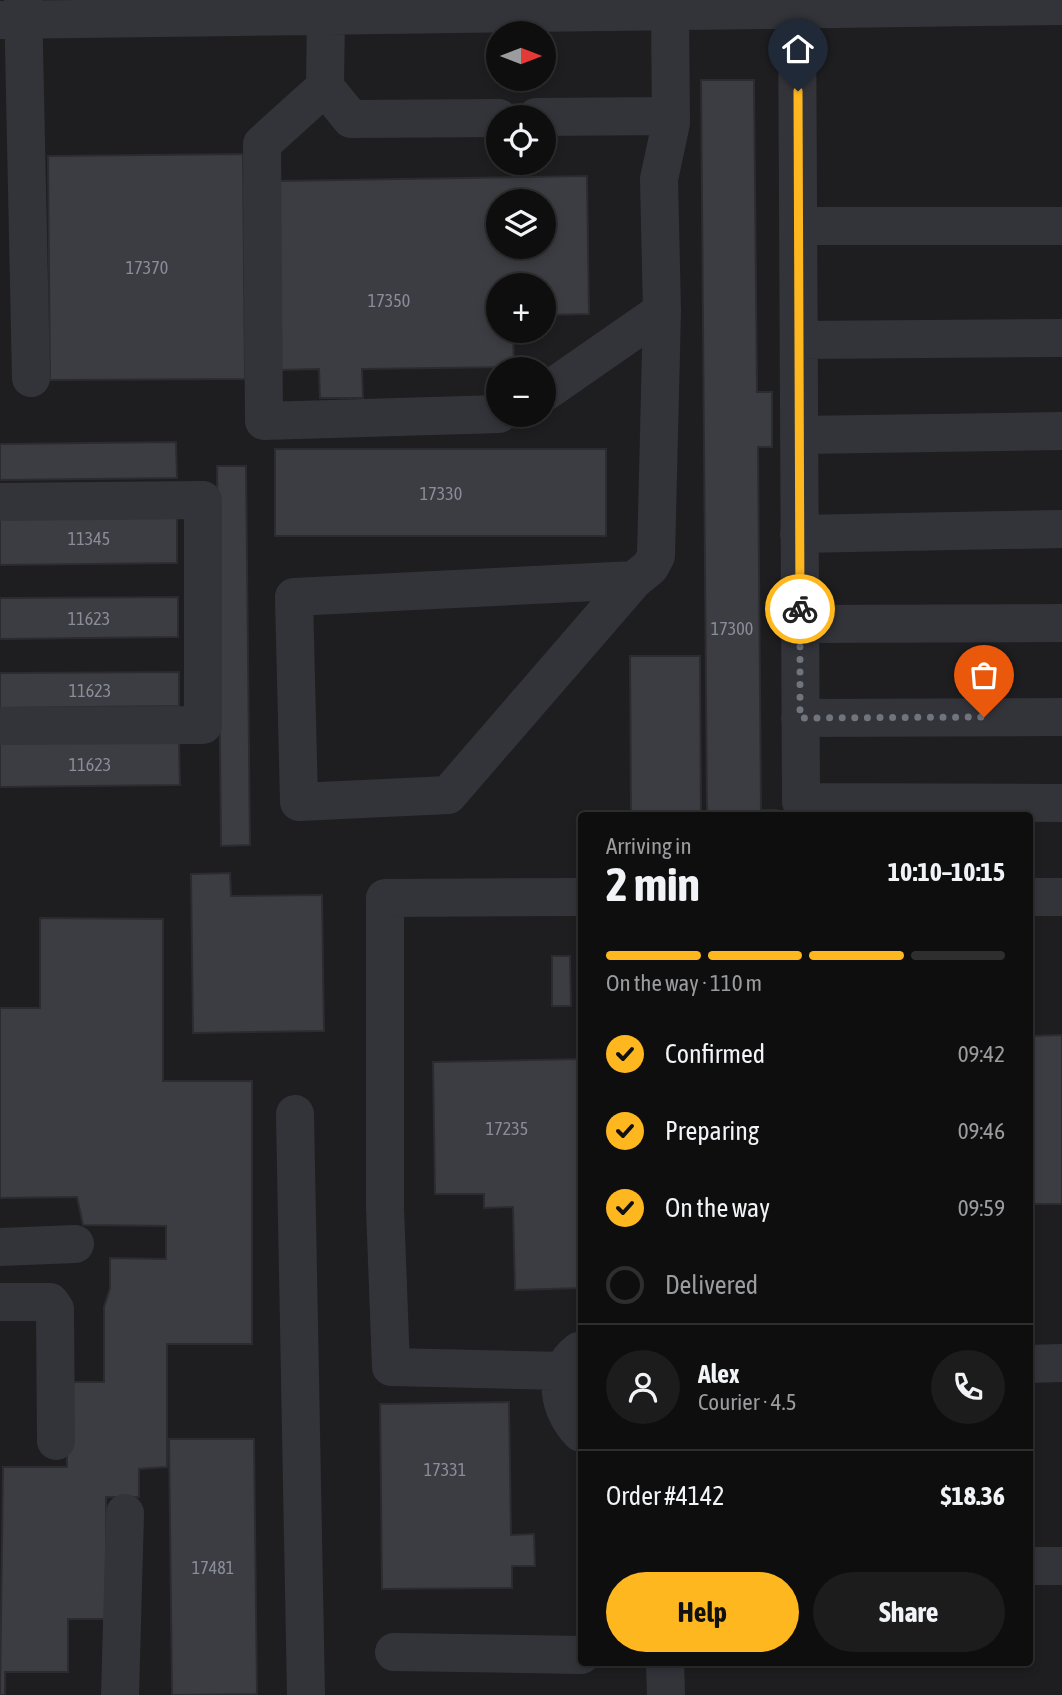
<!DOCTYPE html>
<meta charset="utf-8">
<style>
:root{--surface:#0e0e0f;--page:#1c1c1d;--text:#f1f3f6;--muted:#9b9c9e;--line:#2e2e2f;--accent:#ffb720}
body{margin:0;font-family:"Asap Condensed",sans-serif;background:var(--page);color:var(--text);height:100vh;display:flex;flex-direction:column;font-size:26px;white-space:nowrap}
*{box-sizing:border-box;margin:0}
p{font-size:23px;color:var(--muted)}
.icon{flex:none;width:38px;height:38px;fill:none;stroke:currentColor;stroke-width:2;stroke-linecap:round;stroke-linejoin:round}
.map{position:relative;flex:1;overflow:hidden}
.sheet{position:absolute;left:578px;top:812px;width:455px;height:854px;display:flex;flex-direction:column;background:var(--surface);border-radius:7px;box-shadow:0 4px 10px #0003,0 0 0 2px var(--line)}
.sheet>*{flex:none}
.needle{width:46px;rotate:90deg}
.fabs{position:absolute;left:486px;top:21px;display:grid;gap:14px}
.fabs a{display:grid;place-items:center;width:70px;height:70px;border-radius:50%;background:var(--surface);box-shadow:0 4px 10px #0003,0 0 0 2px var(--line);font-size:35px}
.pin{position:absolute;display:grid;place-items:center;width:60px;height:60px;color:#fff;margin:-72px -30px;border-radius:50% 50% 50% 0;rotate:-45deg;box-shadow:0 0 7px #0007}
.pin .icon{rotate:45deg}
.courier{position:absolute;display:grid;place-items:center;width:70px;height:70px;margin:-35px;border:5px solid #ffb720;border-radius:50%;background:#fff;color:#222;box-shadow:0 2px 9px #0007}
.summary em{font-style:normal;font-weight:700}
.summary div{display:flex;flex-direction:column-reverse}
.summary{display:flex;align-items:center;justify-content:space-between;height:119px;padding:0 28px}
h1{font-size:46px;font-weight:700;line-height:52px}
.bar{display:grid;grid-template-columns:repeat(4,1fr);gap:10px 7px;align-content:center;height:84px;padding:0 28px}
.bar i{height:9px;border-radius:5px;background:var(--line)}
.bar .selected{background:var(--accent)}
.bar p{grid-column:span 4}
.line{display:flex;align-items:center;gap:18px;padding:0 28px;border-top:2px solid var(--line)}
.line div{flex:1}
.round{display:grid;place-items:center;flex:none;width:74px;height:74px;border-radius:37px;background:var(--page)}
ol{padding:0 28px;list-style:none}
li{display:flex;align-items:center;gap:21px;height:77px}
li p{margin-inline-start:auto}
li .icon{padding:7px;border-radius:50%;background:var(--accent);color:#111;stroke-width:4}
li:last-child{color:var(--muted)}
li i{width:38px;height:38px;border:4px solid var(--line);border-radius:50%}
.primary-button{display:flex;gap:14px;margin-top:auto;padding:14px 28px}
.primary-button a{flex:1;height:80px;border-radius:42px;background:var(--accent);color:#111;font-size:28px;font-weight:700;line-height:80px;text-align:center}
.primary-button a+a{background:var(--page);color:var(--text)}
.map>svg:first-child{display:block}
.built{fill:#1e1e21;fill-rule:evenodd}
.building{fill:#3c3d42;stroke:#2c2c30;stroke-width:2;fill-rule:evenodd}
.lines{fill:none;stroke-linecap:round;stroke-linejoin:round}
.minor{stroke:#33343a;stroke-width:38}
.done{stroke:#70747d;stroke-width:7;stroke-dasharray:0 12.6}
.route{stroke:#ffb720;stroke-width:9}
.labels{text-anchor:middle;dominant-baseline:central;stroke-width:5;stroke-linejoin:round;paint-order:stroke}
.number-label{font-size:18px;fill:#898d99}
</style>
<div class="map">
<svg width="1062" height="1695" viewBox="0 0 1062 1695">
<rect width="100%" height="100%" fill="#121214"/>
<path class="built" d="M0,0h1062v1695h-1062zM499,33h45v46h-45zM499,117h45v46h-45zM499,201h45v46h-45zM499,285h45v46h-45zM499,369h45v46h-45zM581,816h448v846h-448z"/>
<path class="building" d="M701,80h53l3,312h15v55h-14l3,363h16v6h-70z
M243,154l2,225 -195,1 -2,-224z
M587,176l2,138 -45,1v-30h-45v46h14l1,36 -152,2 1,29h-43l-1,-29 -38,1 -3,-189zM499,201h45v46h-45z
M176,442l1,36 -177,2v-36z
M275,449h331v87h-331z
M217,466h29l4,379 -29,1z
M177,511v52l-177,2v-52z
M178,597v40l-178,2v-41z
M630,656h70l1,160h-70z
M179,672v34l-179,2v-35z
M179,740l1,45 -180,2v-45z
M230,873l1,23 91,-1 2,136 -131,2 -2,-159z
M40,918l123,1v162h89v263h-85v123l-28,2v28h-33v122h-38v53h-63v23h-5l3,-228h64v-85h37v-75l6,-19v-30l56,1v-33l-83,-1 -6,-28 -77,1v-190h40z
M552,956h18l1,50h-19z
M1062,1035v169h-33v-168z
M581,1059v229l-66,2 -2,-83 -29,1v-14h-49l-2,-132z
M509,1402l2,133 23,-1 1,32h-23v22l-130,1 -2,-185z
M169,1439h85l3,255 -85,1z"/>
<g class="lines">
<path class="minor" d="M23,0l8,378
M797,0l4,802 261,1
M326,15l-1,72 -63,57 2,277 235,-7
M0,20l1062,-14
M325,87l26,32 148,-1
M536,117l135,-1
M798,226h264
M799,340l263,-2
M544,393l118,-82 -3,-132 12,-56 -1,-112
M799,435l263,-4
M0,502l203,-2v225l-203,1
M799,534l263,-5
M634,580l-340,17 5,205 149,-7 186,-215 16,-13 6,-11 6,-245
M800,624l262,-1
M800,718l262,-1
M1029,897h33
M295,1114l11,581
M0,1247l75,-3
M0,1302h50l5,7 1,132
M579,1351c-29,22 -20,60 2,82
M1029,1364l33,-1
M564,1371l-173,-4 -6,-159v-310l196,-1
M1029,1566h33
M394,1652l187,3
M665,1662l1,33
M120,1695l5,-182"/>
</g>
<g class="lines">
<path class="done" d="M800,609v109l184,-1"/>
<path class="route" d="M798,91l2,518"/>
</g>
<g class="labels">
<g class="number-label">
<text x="147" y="267">17370</text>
<text x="389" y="300">17350</text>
<text x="441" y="493">17330</text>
<text x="89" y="538">11345</text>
<text x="89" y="618">11623</text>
<text x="732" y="628">17300</text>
<text x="90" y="690">11623</text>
<text x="90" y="764">11623</text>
<text x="507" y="1128">17235</text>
<text x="445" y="1469">17331</text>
<text x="213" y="1567">17481</text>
</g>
</g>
</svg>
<div class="fabs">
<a><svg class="needle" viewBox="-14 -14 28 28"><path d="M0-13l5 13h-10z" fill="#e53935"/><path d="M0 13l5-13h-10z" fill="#9b9c9e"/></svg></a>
<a><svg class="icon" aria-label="locate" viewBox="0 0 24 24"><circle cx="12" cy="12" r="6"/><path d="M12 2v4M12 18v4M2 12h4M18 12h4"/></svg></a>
<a><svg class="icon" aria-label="layers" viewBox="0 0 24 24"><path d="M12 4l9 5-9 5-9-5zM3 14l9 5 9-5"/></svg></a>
<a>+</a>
<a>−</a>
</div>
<div class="pin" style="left:984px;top:717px;background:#ea580c"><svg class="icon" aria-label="bag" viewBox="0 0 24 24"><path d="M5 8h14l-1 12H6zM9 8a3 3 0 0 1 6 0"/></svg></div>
<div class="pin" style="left:798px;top:91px;background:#1f2937"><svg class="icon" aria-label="home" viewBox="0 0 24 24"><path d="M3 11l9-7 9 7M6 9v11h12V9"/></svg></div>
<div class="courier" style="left:800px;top:609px"><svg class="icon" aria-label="bike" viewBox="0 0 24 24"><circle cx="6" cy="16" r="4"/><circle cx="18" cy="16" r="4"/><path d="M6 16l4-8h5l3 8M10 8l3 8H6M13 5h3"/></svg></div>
<section class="sheet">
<div class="summary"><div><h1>2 min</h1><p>Arriving in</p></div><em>10:10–10:15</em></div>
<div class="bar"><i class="selected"></i><i class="selected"></i><i class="selected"></i><i></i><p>On the way · 110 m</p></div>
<ol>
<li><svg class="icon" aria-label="check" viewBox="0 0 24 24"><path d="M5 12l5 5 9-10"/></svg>Confirmed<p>09:42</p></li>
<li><svg class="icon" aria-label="check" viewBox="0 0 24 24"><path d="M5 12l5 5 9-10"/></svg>Preparing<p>09:46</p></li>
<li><svg class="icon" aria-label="check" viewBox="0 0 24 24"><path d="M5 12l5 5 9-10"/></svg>On the way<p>09:59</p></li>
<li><i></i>Delivered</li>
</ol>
<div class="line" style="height:126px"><a class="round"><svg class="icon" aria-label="person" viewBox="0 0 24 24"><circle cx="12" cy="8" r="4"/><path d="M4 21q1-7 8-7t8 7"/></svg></a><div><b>Alex</b><p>Courier · 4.5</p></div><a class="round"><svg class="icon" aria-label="phone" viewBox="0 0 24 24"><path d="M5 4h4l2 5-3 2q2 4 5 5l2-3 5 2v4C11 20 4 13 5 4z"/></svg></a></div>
<div class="line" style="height:91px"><div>Order #4142</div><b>$18.36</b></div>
<div class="primary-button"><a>Help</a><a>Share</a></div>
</section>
</div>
